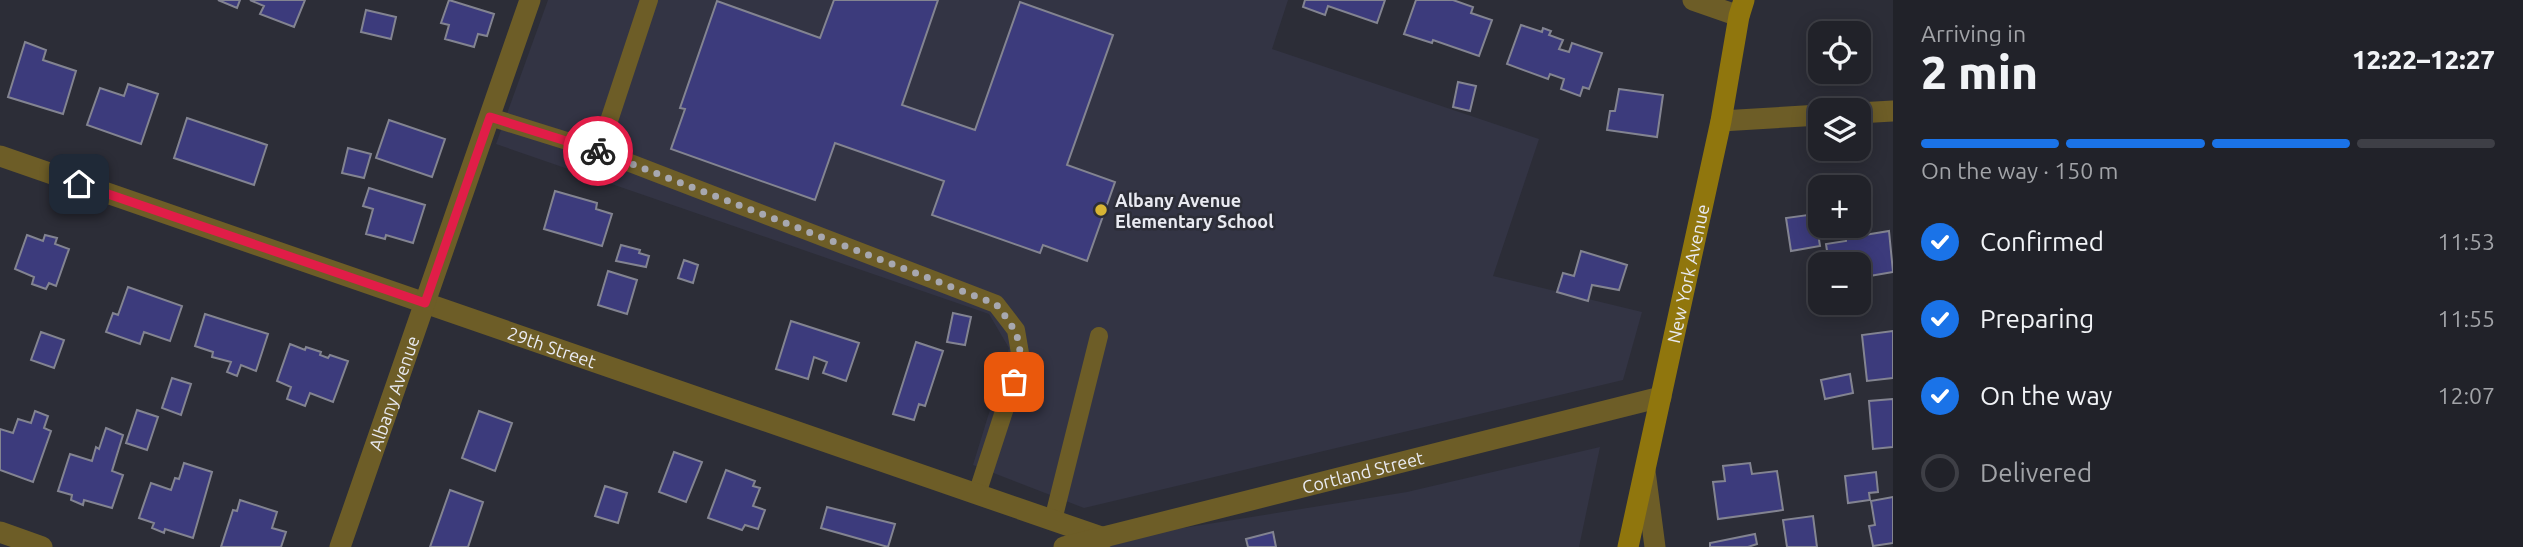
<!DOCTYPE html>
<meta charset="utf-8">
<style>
:root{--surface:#212229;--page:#2d2f35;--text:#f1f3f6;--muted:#a2a4a8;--line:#3e3f46;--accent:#1a73e8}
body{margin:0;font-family:Ubuntu,sans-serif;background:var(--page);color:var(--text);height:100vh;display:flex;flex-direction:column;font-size:26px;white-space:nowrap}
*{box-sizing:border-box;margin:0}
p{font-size:23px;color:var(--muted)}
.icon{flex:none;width:38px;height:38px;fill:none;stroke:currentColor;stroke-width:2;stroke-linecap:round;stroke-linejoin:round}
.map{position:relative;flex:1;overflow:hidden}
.drawer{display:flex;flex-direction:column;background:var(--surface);width:630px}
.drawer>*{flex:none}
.fabs{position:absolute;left:1808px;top:21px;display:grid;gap:14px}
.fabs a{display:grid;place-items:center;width:63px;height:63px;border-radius:14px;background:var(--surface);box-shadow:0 4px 18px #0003,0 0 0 2px var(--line);font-size:35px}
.pin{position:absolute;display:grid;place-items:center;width:60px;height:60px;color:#fff;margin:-30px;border-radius:14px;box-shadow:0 4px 10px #0006}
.courier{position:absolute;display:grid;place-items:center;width:70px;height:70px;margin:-35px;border:5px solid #e11d48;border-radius:50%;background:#fff;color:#222;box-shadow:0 2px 9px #0007}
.head em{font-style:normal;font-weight:800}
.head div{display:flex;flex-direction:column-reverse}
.head{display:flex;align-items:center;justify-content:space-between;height:119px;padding:0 28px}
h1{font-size:46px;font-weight:800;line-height:52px}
.bar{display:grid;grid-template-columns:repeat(4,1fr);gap:10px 7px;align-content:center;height:84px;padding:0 28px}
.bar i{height:9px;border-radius:5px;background:var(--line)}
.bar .current{background:var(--accent)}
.bar p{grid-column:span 4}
ol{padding:0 28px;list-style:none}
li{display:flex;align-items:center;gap:21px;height:77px}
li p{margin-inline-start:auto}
li .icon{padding:7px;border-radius:50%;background:var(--accent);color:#fff;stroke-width:4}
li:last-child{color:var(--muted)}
li i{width:38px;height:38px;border:4px solid var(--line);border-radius:50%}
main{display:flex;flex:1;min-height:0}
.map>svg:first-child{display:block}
.built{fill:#333444}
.building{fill:#3c3b7c;stroke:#838491;stroke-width:2}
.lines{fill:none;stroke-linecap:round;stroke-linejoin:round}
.lane{stroke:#6d5d27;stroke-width:18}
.street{stroke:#6d5d27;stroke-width:21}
.secondary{stroke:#90760d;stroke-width:21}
.done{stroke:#a7a8b0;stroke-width:7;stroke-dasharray:0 12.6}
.route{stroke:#e11d48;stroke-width:9}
.poi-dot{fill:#d7b434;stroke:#2c2d37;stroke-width:2.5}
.labels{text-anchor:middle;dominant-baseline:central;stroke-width:5;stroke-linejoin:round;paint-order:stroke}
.poi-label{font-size:18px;font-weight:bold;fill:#e9eaf1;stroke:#2c2d37;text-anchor:start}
.street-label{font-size:18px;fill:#e9eaf1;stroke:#2c2d37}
</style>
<main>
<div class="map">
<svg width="1893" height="547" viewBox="0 0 1893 547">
<rect width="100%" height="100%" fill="#2c2d37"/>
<path class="built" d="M548,0h740l-16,49 267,90 -46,137 149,36 -19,68 -539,128 -111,-43 36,-117 -20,-34 -493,-170z
M1600,447l-21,100h-515l343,-55z"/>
<path class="building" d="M218,0h22l-3,8z
M250,0h55l-11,27 -34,-13 4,-8z
M449,0l45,14 -7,22 -9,-2 -4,13 -29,-8 4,-14 -8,-2z
M834,0h104l-36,105 73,25 45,-128 93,33 -46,130 48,17 -28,79 -44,-16 -3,8 -108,-38 12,-34 -109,-38 -20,57 -144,-51 14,-40 -5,-1 37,-107 103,37z
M1305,0h80l-8,23 -49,-17 -3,9 -22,-8z
M1416,0h37l20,7 -2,6 21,7 -13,36 -46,-16 -1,3 -28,-9z
M366,10l30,7 -5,22 -30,-7z
M1521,25l21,7 1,-4 8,3 -2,4 14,5 -4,9 10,3 3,-9 30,10 -13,36 -6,-2 -3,9 -19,-7 3,-10 -14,-5 -2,5 -41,-15z
M25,42l21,8 -3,10 33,11 -13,43 -55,-17z
M1458,82l18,4 -6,25 -17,-4z
M128,84l30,10 -17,50 -54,-19 13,-37 24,8z
M1619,89l44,6 -6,42 -50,-7 3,-19h5z
M187,118l80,27 -13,40 -80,-27z
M389,120l56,19 -13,38 -56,-19z
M348,148l23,6 -7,24 -22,-5z
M369,188l56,17 -12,38 -27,-8 -1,4 -19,-5 7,-25 -10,-3z
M555,191l42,12 -1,6 16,5 -10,32 -58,-17z
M1815,214l5,32 -29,5 -5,-33z
M1889,231l4,41 -35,6v-14h-29l-3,-20 20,-3v-3z
M27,235l16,6 2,-6 12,3 -2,6 14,5 -13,37 -7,-3 -3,6 -14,-5 2,-7 -19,-8z
M621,245l19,5 -1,3 10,3 -3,11 -30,-6z
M1581,251l46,14 -8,25 -27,-5 -4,16 -31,-9 6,-19 11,3z
M684,260l14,5 -5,18 -15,-5z
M608,271l29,9 -10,34 -29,-9z
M128,287l54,19 -12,35 -26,-9 -4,12 -34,-12 7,-19 5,2z
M953,313l18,4 -6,28 -18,-3z
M205,314l63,20 -12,37 -15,-6 -4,11 -10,-4 4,-10 -19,-5 1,-5 -18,-6z
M791,321l68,22 -13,38 -23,-8 4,-11 -13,-5 -6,22 -32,-10z
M1893,331v47l-26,3 -5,-46z
M41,332l23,8 -10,28 -23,-8z
M916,342l27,9 -18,55 -6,-2 -5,16 -21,-6z
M290,344l15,6 1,-3 15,5 -1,3 8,3 2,-3 18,6 -15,41 -23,-9 -5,13 -18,-7 4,-12 -14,-6z
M1850,374l3,19 -28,6 -4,-19z
M172,378l19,6 -10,31 -19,-7z
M1893,399v48l-20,2 -4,-48z
M137,410l21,7 -11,33 -21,-7z
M35,411l13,5 -4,12 7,3 -18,51 -33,-12v-41l13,4 5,-14 13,4z
M479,411l33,12 -17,48 -33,-13z
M106,428l17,7 -11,36 11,4 -11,33 -28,-8 -1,5 -12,-5 1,-5 -14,-4 12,-37 22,7 4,-14 3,2z
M674,452l28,10 -16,40 -27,-10z
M184,463l28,9 -19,66 -28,-9 -1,4 -12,-5 2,-5 -15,-5 12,-35 20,7 4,-12 4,1z
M1750,463l2,11 25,-3 6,39 -65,9 -5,-37 12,-1 -2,-15z
M726,470l29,11 -2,5 7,2 -7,18 12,4 -7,19 -13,-4 -3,5 -34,-12z
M1876,472l2,20 -9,1 1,7 -22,3 -3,-27z
M605,486l22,7 -9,30 -23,-7z
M450,490l33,12 -15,45h-38z
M1893,497v46l-20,3 -4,-20 6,-1 -4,-24z
M240,500l37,12 -5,16 14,4 -5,15h-60l12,-37 4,1z
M827,507l68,17 -7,23 -67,-19z
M1813,516l4,31h-30l-4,-27z
M1273,532l3,15h-28l-2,-8z
M1755,534l2,10 -9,3h-38v-4z"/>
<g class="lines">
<path class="lane" d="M490,117l109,34 50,-151
M599,151l397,153 20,26 5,29 -44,135
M1053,520l46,-184"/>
<g class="street">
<path d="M1693,0l46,16"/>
<path d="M1858,113l35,-2"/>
<path d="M1721,121l99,-6"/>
<path id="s1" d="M0,156l1104,382"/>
<path d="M1645,471l10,76"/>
<path d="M0,532l42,15"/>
<path id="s2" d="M340,547l190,-547"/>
<path id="s3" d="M1064,547l597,-150"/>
</g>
<path class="secondary" id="s4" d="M1628,547l93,-426 18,-105 5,-16"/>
</g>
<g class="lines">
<path class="done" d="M598,151l398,153c23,30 30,40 18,78"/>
<path class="route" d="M79,184l346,119 65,-186 108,34"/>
</g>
<circle class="poi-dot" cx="1101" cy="210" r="7"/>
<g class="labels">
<g class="poi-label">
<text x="1115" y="200">Albany Avenue<tspan x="1115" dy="21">Elementary School</tspan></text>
</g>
<g class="street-label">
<text stroke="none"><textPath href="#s4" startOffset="280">New York Avenue</textPath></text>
<text stroke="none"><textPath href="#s1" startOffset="584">29th Street</textPath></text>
<text stroke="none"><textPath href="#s2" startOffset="163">Albany Avenue</textPath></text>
<text stroke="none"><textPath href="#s3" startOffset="308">Cortland Street</textPath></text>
</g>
</g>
</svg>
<div class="fabs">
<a><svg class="icon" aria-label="locate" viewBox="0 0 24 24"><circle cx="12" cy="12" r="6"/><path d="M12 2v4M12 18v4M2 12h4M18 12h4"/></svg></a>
<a><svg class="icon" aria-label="layers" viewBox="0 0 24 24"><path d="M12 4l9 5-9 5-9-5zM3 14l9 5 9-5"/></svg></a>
<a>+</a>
<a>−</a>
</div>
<div class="pin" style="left:1014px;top:382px;background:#ea580c"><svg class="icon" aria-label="bag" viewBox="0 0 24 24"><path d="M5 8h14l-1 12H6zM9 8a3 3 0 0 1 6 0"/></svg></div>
<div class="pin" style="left:79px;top:184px;background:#1f2937"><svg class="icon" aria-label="home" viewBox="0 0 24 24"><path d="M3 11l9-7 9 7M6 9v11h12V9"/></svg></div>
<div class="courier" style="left:598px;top:151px"><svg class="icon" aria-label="bike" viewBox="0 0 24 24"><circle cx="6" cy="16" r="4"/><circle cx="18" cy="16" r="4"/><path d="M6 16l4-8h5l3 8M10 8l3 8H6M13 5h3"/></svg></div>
</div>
<section class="drawer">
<div class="head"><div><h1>2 min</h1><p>Arriving in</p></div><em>12:22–12:27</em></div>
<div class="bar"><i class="current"></i><i class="current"></i><i class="current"></i><i></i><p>On the way · 150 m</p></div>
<ol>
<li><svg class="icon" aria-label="check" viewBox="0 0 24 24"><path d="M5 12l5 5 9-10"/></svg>Confirmed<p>11:53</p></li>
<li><svg class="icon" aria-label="check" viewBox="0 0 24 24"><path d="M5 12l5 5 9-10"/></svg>Preparing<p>11:55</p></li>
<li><svg class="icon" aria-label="check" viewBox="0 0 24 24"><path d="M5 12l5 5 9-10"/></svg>On the way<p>12:07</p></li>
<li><i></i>Delivered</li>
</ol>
</section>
</main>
